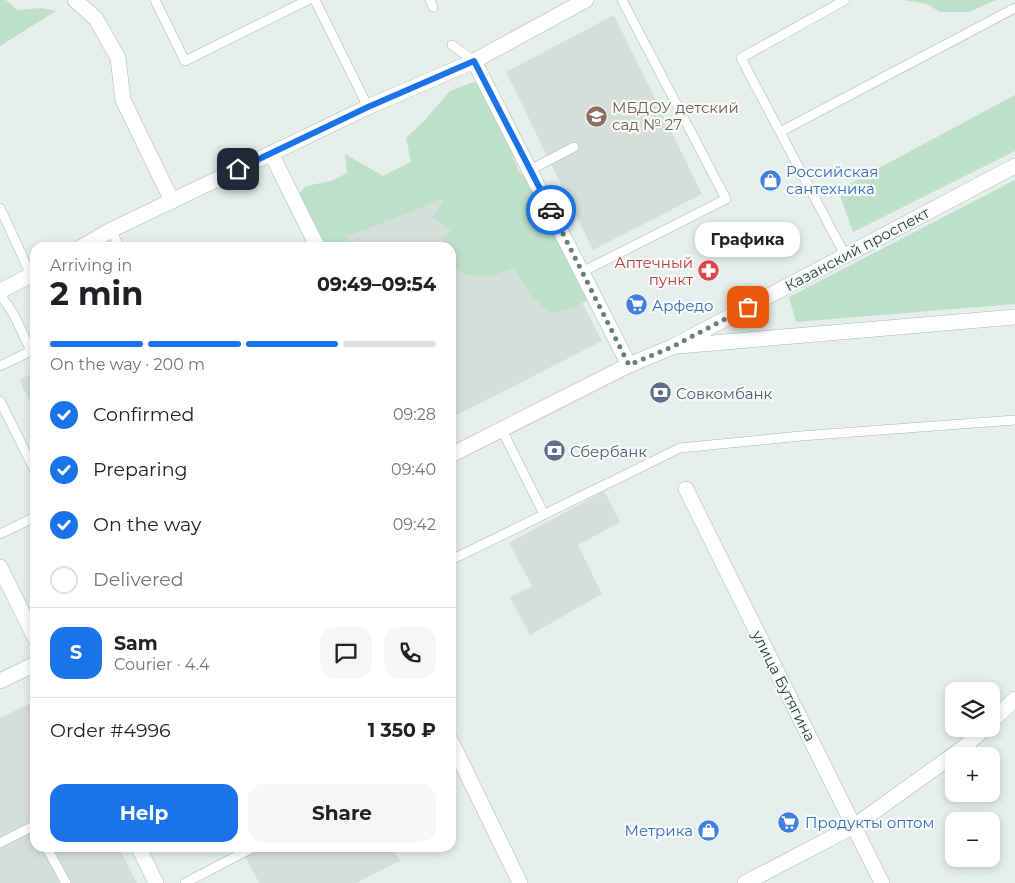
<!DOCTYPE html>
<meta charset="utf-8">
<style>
:root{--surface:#fff;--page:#f6f6f6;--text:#202124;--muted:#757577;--line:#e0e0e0;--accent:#1a73e8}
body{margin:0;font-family:Montserrat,sans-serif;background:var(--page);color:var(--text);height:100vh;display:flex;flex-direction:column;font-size:19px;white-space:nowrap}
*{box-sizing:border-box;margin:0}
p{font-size:16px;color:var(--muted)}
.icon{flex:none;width:28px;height:28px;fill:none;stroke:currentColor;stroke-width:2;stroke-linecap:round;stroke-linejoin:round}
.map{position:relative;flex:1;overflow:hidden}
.drawer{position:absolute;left:30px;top:242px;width:426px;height:610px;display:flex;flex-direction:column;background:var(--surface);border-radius:15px;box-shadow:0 2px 8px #0003}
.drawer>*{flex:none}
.fabs{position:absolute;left:945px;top:682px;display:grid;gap:10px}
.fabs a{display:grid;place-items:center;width:55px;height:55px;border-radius:10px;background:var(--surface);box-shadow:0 2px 8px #0003;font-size:25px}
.pin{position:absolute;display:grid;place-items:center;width:42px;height:42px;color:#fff;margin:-21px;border-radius:10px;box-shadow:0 2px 8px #0006}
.courier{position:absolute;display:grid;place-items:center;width:50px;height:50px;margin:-25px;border:4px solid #1a73e8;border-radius:50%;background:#fff;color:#222;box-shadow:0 1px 6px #0007}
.bubble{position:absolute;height:35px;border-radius:15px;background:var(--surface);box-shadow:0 2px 8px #0003;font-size:16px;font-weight:700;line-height:35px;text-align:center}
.overview em{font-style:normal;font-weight:700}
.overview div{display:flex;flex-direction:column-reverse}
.overview{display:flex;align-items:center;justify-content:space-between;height:85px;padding:0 20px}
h1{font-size:32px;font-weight:700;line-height:38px}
.bar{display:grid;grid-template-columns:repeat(4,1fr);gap:8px 5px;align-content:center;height:60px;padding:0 20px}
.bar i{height:6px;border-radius:4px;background:var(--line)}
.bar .current{background:var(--accent)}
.bar p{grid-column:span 4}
.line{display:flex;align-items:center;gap:12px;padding:0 20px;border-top:1px solid var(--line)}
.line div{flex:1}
.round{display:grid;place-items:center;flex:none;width:52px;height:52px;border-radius:15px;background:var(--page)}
ol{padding:0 20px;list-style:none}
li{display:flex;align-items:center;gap:15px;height:55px}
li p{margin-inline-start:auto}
li .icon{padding:5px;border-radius:50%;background:var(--accent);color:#fff;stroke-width:4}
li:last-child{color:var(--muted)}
li i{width:28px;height:28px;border:2px solid var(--line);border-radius:50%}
.cta{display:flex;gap:10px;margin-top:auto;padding:10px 20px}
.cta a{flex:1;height:58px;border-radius:15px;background:var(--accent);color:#fff;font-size:20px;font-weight:700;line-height:58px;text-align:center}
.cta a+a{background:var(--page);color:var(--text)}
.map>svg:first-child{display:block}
.built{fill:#d4dfda}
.green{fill:#bfe0c8}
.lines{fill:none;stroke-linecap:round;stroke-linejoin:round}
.service-casing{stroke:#a8b8b2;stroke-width:10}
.minor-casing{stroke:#a8b8b2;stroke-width:16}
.tertiary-casing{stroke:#a8b8b2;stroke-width:16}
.service{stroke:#fff;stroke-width:9}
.minor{stroke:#fff;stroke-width:15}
.tertiary{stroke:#fff;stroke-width:15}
.done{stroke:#687f78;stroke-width:5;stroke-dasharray:0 9}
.route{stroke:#1a73e8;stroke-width:6}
.labels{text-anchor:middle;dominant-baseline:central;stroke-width:4.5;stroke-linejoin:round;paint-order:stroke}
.education-label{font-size:15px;fill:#785e54;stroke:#f7fbf9;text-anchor:start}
.shop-label{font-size:15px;fill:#366cbe;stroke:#f7fbf9;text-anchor:start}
.street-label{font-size:15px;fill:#24423a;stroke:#f7fbf9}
.health-label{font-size:15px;fill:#be3a42;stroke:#f7fbf9;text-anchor:end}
.service-label{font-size:15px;fill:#4e5e75;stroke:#f7fbf9;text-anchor:start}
</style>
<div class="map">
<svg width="1015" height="883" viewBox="0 0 1015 883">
<rect width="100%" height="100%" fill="#e6efeb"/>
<path class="built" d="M614,15l88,179 -109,56 -87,-178z
M501,143l101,198 -151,77v-170l-124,-1z
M35,372v39l-16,-31z
M604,491l16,31 -42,23 24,49 -72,41 -20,-38 22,-11 -23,-43z
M35,701v147h84l18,35h-137v-165z
M241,848h152l7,13 -44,22h-97z"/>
<path class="green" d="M0,0h6l11,10 24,-2 15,3 -56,35z
M904,0h92l-27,12h-29l-13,-8z
M474,82l10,6 22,45 12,37 11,12 44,86 14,33 -15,7 -22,5 -19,-17 -18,-28 -21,8 -27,-1 -14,-12v-15l-6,-1 -3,-7 9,-10 -19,-13 11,-14 -1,-5c-30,15 -63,25 -94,38l-4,9 5,2 -29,1 -24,-51 10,-11 25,-5 16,-8 -2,-19 38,22 28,-14 -5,-24 19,-18 25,-29z
M1015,95v56l-162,81 -15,-42z
M1015,180v124l-219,18 -7,-25z"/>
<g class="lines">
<defs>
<path id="service" d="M155,0l30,61 123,-61
M315,0l53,107
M430,0l3,7
M452,45l22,16
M780,132l-39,-74 104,-58
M530,170l44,-23
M0,208l31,67
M111,230l9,18
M845,255l-65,-123 235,-124
M582,272l144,-73 -104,-199
M0,294l14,21 17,36 -31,15
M0,401l35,70
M502,430l42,84
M0,534l35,-17
M451,560l229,-112 121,-12 214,-16
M0,843l35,-18
M47,848l19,35
M185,883l67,-35"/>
<path id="minor" d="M75,0l21,19 22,39 5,42 49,101
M474,61l155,304
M271,153l47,95
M80,248l31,-18 257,-123 106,-46 112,-61
M0,291l35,-18
M686,489l196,394
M991,722l24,-23
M451,741l69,142
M745,883l109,-57 109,-78 21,-19"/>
<path id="tertiary" d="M678,346l337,-29
M451,455l178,-90 43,-18 343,-181
M0,567l35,71
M0,681l35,-17
M139,848l17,35"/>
</defs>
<use href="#service" class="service-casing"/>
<use href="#minor" class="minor-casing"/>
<use href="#tertiary" class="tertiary-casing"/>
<use href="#service" class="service"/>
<use href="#minor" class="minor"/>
<use href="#tertiary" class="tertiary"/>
</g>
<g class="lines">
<path class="done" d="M551,210l78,155 43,-18 76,-40"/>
<path class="route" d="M238,169l130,-62 106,-46 77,149"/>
</g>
<defs>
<symbol id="school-disc" viewBox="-11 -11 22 22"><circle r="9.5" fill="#8d6e63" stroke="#f7fbf9"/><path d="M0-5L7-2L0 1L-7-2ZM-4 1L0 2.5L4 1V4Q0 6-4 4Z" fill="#fff"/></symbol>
<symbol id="shop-disc" viewBox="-11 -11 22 22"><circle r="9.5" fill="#3f7fe0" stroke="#f7fbf9"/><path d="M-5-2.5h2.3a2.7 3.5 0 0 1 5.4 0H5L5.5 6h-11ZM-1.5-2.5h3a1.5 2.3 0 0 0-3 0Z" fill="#fff"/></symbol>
<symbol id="pharmacy-disc" viewBox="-11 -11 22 22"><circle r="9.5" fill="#e0444e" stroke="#f7fbf9"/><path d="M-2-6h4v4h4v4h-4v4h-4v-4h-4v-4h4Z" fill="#fff"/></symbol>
<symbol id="supermarket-disc" viewBox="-11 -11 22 22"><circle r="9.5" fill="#3f7fe0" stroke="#f7fbf9"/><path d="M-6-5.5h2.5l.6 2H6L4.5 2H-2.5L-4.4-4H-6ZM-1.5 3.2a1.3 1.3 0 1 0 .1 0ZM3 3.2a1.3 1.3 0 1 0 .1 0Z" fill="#fff"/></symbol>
<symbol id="bank-disc" viewBox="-11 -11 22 22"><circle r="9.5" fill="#5c6f8a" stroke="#f7fbf9"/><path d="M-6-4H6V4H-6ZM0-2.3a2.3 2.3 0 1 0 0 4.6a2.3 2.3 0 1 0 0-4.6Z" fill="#fff"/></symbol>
</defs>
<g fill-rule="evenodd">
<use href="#school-disc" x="584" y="104" width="25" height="25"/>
<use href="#shop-disc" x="758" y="168" width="25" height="25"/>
<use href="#pharmacy-disc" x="696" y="258" width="25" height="25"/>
<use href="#supermarket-disc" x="624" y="292" width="25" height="25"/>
<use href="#bank-disc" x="648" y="380" width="25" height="25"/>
<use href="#bank-disc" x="542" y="438" width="25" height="25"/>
<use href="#supermarket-disc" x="776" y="810" width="25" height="25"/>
<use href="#shop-disc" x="696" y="818" width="25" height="25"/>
</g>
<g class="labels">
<g class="education-label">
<text x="612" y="107">МБДОУ детский<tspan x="612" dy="17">сад № 27</tspan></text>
</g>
<g class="shop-label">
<text x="786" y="171">Российская<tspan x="786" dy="17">сантехника</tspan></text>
<text x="652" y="305">Арфедо</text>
<text x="805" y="822">Продукты оптом</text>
<text x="693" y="830" text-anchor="end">Метрика</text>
</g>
<g class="street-label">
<text transform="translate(857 249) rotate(-28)">Казанский проспект</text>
<text transform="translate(784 686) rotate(63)">улица Бутягина</text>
</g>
<g class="health-label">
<text x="693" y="262">Аптечный<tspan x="693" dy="17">пункт</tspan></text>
</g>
<g class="service-label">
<text x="676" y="393">Совкомбанк</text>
<text x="570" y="451">Сбербанк</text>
</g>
</g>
</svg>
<div class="fabs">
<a><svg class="icon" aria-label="layers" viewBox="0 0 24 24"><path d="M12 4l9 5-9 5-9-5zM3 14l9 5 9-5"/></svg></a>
<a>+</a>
<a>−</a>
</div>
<div class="pin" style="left:748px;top:307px;background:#ea580c"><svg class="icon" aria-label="bag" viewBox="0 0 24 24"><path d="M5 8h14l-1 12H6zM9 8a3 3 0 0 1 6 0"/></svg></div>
<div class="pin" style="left:238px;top:169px;background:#1f2937"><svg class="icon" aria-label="home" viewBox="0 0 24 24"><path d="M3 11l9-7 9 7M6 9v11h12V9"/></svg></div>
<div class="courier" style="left:551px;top:210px"><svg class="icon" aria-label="car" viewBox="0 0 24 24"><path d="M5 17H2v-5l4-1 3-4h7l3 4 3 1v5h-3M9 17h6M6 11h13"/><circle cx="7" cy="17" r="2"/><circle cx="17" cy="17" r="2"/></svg></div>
<div class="bubble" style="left:695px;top:222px;width:105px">Графика</div>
<section class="drawer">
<div class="overview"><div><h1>2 min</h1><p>Arriving in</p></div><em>09:49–09:54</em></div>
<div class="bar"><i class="current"></i><i class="current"></i><i class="current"></i><i></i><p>On the way · 200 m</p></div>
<ol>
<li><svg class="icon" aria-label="check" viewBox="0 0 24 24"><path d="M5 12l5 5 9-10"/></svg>Confirmed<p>09:28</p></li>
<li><svg class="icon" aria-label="check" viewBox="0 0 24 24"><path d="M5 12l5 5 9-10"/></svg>Preparing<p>09:40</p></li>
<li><svg class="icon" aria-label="check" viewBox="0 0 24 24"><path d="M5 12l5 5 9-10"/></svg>On the way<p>09:42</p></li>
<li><i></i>Delivered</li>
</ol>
<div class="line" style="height:90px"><b class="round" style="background:var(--accent);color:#fff">S</b><div><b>Sam</b><p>Courier · 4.4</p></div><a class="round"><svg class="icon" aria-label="chat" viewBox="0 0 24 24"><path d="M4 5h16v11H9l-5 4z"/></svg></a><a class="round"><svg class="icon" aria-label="phone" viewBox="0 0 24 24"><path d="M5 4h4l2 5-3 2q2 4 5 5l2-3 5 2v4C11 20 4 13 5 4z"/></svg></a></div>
<div class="line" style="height:65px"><div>Order #4996</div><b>1 350 ₽</b></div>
<div class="cta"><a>Help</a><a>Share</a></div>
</section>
</div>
